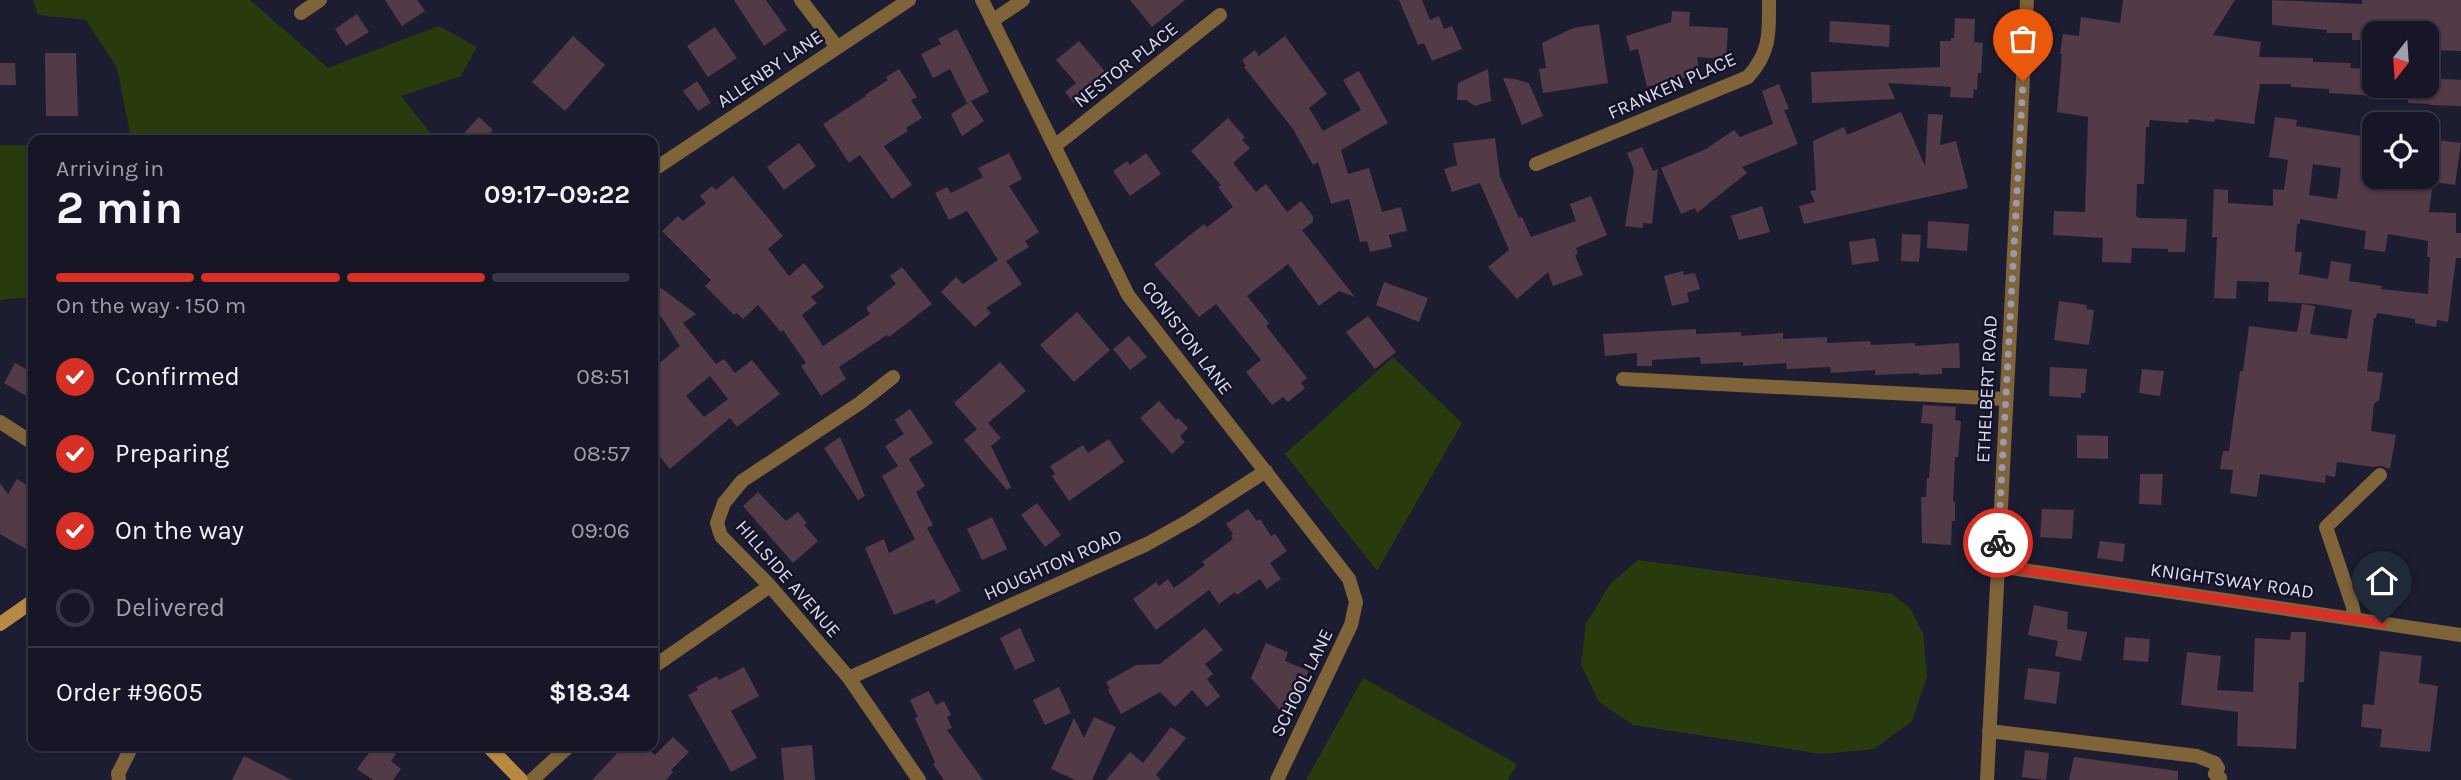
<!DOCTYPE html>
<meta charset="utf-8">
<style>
:root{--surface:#161626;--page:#232332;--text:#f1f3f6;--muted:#9e9fa7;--line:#353543;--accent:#d93025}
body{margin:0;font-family:Karla,sans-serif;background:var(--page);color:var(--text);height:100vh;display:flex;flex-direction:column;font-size:26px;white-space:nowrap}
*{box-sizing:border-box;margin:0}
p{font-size:23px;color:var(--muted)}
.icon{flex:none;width:38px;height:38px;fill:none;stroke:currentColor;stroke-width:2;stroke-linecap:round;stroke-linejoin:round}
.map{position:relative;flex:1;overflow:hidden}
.sheet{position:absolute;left:28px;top:135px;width:630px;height:616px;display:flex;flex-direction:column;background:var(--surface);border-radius:14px;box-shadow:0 2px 5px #0004,0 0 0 2px var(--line)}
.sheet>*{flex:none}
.needle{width:46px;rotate:197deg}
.controls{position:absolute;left:2362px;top:21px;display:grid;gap:14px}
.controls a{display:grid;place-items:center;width:77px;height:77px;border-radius:14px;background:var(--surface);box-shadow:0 2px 5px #0004,0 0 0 2px var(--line);font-size:35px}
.pin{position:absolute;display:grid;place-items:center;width:60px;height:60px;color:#fff;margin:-72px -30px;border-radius:50% 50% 50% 0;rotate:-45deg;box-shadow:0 0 7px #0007}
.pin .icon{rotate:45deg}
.courier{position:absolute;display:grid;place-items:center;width:70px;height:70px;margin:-35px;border:5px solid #d93025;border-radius:50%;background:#fff;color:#222;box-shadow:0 2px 9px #0007}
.overview em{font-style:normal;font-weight:700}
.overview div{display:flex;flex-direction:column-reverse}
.overview{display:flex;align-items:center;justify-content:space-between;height:119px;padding:0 28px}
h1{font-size:46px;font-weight:700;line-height:52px}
.bar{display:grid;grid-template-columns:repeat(4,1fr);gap:10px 7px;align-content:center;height:84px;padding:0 28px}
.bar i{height:9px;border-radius:5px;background:var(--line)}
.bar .active{background:var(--accent)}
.bar p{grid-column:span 4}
.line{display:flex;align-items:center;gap:18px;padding:0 28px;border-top:2px solid var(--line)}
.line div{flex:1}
ol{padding:0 28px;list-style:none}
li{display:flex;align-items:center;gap:21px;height:77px}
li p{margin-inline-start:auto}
li .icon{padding:7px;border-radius:50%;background:var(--accent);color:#fff;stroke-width:4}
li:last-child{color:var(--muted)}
li i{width:38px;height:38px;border:4px solid var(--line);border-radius:50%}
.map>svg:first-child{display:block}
.green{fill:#293a0d}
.building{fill:#523a47;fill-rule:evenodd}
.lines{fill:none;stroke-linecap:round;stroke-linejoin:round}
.street{stroke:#7f6439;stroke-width:14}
.secondary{stroke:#b68a42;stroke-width:14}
.done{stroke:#999aab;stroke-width:7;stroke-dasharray:0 12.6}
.route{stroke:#d93025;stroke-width:9}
.labels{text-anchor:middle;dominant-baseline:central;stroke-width:5;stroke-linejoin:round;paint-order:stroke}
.street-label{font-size:19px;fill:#dcddec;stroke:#141328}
</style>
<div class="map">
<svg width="2461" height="780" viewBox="0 0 2461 780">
<rect width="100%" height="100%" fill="#1d1d32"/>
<path class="green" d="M33,0h217l78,68 111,-42 38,21 -16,29 -60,20 35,44h-326l20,-7 -13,-65 -31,-48 -48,-5z
M0,145h33v152l-33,3z
M1393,357l69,66 -85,148 -92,-117z
M1638,560l254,34 17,13 14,26 4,44 -15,44 -38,28 -52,5 -189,-29 -34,-23 -18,-37 5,-41 24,-40z
M1363,678l154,86 -9,16h-202z"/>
<path class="building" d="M385,0h32l8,11 -23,15z
M734,0h32l21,30 -23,16z
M1130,0h55l-33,27z
M1399,0h23l8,20 9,-4 5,13 8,-3 10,23 -30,12 -8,-18 -6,2z
M2123,0h112l-22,35 48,7 -2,15 54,1v4l38,1 -1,5 25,1v27l-46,-3v-4l-38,-2v-3h-31l-6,40 -39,-5 -1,3 -25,-3 -1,4 -38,-3 -1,7h-3l-2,57h-7l-1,32 3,2 48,1 -2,33h-17v-3l-36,-1 -1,15 -29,-1 1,-24 -50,-3 1,-24 31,1 3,-95 -31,-5 5,-58h-2l3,-20 16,2 2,-19 39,6z
M2272,0l90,4v-4h99v51l-30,-1v-4l-4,-1v-12h-52v7h-23v-7h-25v-3l-55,-5z
M1672,11l18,1 -1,14 39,2 -2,31 -29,-2 3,17 -53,13 -9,-38 -8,2 -4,-15 45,-14z
M357,14l12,18 -23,14 -11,-17z
M1955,18l20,1 -1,23 9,1 -2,30h-3l-1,17 -3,-1 -1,9 -23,-1 1,-10 -63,-4 7,16 -83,4 -1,-31 129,-5v-26h11v-3h3z
M1830,21l60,4 -1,22 -60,-5z
M1599,24l9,59 -65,10 -4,-24 7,-1 -4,-25 31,-15z
M715,27l22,31 -29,19 -21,-31z
M957,29l32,63 -22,11 -17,-34 -17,9 -12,-24 20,-10 -3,-5z
M573,36l32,29 -40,46 -33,-29z
M1285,36l42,58 -18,14 14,23 38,-21 -18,-30 16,-9 29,52 -47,27 7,24 21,-6 13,44 19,-5 6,24 -18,4 3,12 -22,5 -3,-11 -7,1 -11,-43 -18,5 -13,-42 -5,3 -20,-36 -49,-62 2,-1 -4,-6 13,-10 4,6z
M1079,41l29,34 -34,28 -9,-11 11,-9 -20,-23z
M45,53h31l2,63h-32z
M0,63h15l1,22h-16z
M899,69l18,28 -6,3 11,18 -16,10 2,3 -24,15 28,39 -20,14 -32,-44 -11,8 -26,-39 43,-28 -1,-1 23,-15 -2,-3z
M1488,69l3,32 -16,5 -9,-6h-9l1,-17z
M1503,78l11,1 15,4 14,33 -21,9z
M2427,78l34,2v26l-31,-1v-1l-22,-1v-3h-17v-14h36z
M697,81l14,22 -13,8 -15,-20z
M1779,84l10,25 -5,1 14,34 -56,23 5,6 -50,40 -2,-5 -14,6 -20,-46 45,-19 28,-19 6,7 33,-13 -11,-33z
M971,101l13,20 -22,15 -11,-22z
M1901,112l24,54 3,-52 15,1 -3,30 16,-4 12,47 -164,36 -5,-18 16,-4 -5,-11 6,-1 -3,-49 31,-14 3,8z
M479,117l14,13 -9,10h-26z
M2275,117l22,3 -1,6 79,12v39h52v-11h6l4,-26 24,3 -6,42 -22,-3 -4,30 27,1v20h5v25h-5l-8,64 -11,-2 -1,7 -21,-4v-4l-38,-6 -1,5h-2l-7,53 16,2 -4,27 -5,4 -3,27 25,4 -6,34 -8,-3 -8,1 -37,-5 -2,15 -9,-2 -1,8 -65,-9 -3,23 -27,-4 3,-23 -13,-1 3,-18h6l11,-80h3l6,-45 48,6 5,-28 13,2 -5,28 37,5 5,-29 -37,-6 -47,-3 1,-19 -32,-1 -1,18 -22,-1 3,-61h-5l2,-48 14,1v13l45,3v-17l11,1 4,-30 -19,-3zM2313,164l28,4 -4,31 -28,-4zM2300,219l66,12 -2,18 21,3 3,-18 40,7 -1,16h3l-2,37 -47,-5 1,-3 -33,-5 2,-17 -20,-3 -3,18 -29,-5 3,-22h-7l2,-28h3z
M1228,118l17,19 -3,3 8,8 -17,15 23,29 10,-8 21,28 14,-11 12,15v6l-11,8 53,67 -16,-6 -20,15 -31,-42 -41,32 22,27 -3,3 41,52 -6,5 4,5 -17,14 -5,-5 -11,8 -26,-33 15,-12 -45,-56 -17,13 -45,-53 50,-40 3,3 26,-20 -15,-20 3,-2 -30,-34z
M1495,138l5,39 19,41 3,-1 9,20 45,-16 -6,-17 21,-8 16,39 -31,13 2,6 -3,1 8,20 -30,11 -5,-14 -31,27 -29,-32 21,-17 -29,-67 -28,9 -8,-23 13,-4 -4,-22z
M799,143l17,23 -32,24 -17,-23z
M1642,147l11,24 5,-2 -6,55 -9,-1v5l-18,-2 9,-56 -7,-17z
M1009,153l13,26 -13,7 30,46 -14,9 4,6 -23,14 16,23 -36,24 5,5 -16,14 -34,-35 15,-15 7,7 35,-24 -31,-49 -18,9 -14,-27 12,-6 4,6 32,-16 -5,-9z
M1146,153l15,21 -31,22 -17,-25 14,-10 3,4z
M733,176l50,60 -15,13 21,27 15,-13 20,24 -13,10 6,6 -15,12 21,31 47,-32 -4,-6 30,-24 -6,-8 12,-9 30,37 -43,33 -2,-2 -48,32 7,12 -25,17 -20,-30 5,-3 -23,-33 -2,2 -23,-27 -15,14 -6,-6 -3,2 -29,-29 6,-6 -49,-49 16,-15 5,5 23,-18 -6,-7 12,-10 4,4z
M1762,206l8,26 -31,8 -8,-24z
M1928,221l41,3 -2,27 -40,-3z
M1902,234l19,1 -2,27 -18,-1z
M1875,238l4,23 -27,4 -3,-23z
M1683,271l1,4 11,-2 5,16 -13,4 2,9 -17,4 -8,-30z
M653,282l43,32 -13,9 33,41 8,-5 11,14 17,-13 28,34 -43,33 -7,-9 -60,51 -17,-20v-81l27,-22 -27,-42zM710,376l18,23 -24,18 -18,-21z
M1384,282l44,16 -9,24 -43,-17z
M2059,301l28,4 -1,4 8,1 -5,35 -35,-5z
M1077,312l33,38 -36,32 -34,-37z
M1368,316l28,36 -21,17 -29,-37z
M1696,329v5l45,-2v4l42,-3v6l44,-2v6l43,-2 1,4 44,-2v3l44,-3 1,25h-18v6l-23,1v-2l-44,2v-5l-44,3 -1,-6 -43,2 -1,-6 -43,3v-4l-42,2 -1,-7 -48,3v6h-15v-13l-32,3 -2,-22z
M1129,336l18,21 -17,13 -17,-21z
M1000,362l26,29 -38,32 13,15 -10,8 20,41 -4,3 -43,-50 13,-11 -23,-26z
M15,363l18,10v27l-29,-17z
M2050,367l37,2 -2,24h-4v5l-32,-2z
M2142,369l22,2 -4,25 -21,-3z
M1159,401l17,19 2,-2 10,10 -8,8 5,6 -13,12 -32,-36z
M1923,405l33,2 -1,13 6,1 -3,36h-3l-2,45h2v19h-3l-1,24 -29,-2 -1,-46h5l1,-19h2l4,-54 -12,-1z
M910,409l23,34 -24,16 16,27 -9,6 17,33 -6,3 34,63 -25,13 -2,-5 -40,16 -29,-67 19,-9 5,14 26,-14 -33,-63 16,-10 -13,-20 19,-12 -9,-14z
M2077,435l31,1v23l-31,-1z
M840,437l25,59 -7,4 -34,-52z
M1109,439l15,23 -55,39 -17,-25 3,-2 -5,-8 33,-21 5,8z
M2140,474h23l-2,31 -22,-1z
M17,479l16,10v64l-33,-19v-51l8,11z
M758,492l28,29 12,-9 9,11 -3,2 14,16 -25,22 -50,-57z
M1037,503l24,32 -16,12 -24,-32z
M1248,509l9,12 3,-2 11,17 4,-2 12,17 -17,12 11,16 -14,10 -7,-10 -23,16 -2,-3 -16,12 -10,-14 -53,40 -23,-31 23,-17 3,4 9,-7 6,9 31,-23 -3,-3 31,-23 -2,-3 2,-2 -7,-10z
M2042,509l32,1 -2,29 -32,-2z
M992,517l15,32 -25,11 -15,-31z
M2100,541l25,3 -2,18 -26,-4z
M2034,605l34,7 -1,17 20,3 -6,29 -26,-5 3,-15 -30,-6z
M1020,628l15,33 -20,9 -15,-32z
M1205,628l18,22 -18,14 8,10 -6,5 13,17 -13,11 -15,-17 -17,17 -15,-15 -39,22 -13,-24 2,-1 -4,-7 30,-17 24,-1z
M2291,632h15l-2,50h-5l-3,67 -59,-3 1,-34 -57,-7 6,-53 34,4 -4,34 36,2 2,-54 35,2z
M2125,637l25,2 -2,23 -25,-2z
M1266,643l22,9 -3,9 24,10 -21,48 -37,-41z
M2380,651l42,5 -3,27 19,3 -8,66 -50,-5 2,-18 -21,-2 2,-23 11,1z
M744,667l15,29 -28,15 26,47 -26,14 -43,-77 10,-5 -2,-3 21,-11 2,4z
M2028,668l32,4 -4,32 -32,-5z
M1059,687l12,26 -26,12 -12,-25z
M929,691l7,14 8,-4 7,14 -4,2 5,11 -5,2 36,50h-39l-11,-16 2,-2 -20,-44 3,-1 -8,-17z
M1094,717l22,10 -24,53h-17l-24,-11 23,-51 10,20z
M1171,727l15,11 -30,37 5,5h-55l24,-28 13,11z
M673,737l16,15 -18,18 2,2 -7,8h-74l32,-34h20l11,9z
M812,745l3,35h-31l-3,-32z
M374,746h11l11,8 -5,7 10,8 -8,11h-20l-16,-11z
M2025,750l24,3 -3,27 -24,-3z
M244,756l48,24h-60z
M2074,757l104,14v9h-109z"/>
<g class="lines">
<path class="street" d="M801,0l36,47
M982,0l146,295 221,284 7,23 -5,23 -74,155
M301,13l19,-13
M992,21l31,-21
M1056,145l164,-130
M1536,164l212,-87c23,-26 21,-44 21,-77
M653,170l256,-170
M893,377l-33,26 -118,78 -18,22 -7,20 4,13 49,50 79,92 70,102
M1623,379l383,20
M0,422l33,21
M1997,566l464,69
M2355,619l-3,-15 -26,-77 54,-52
M653,667l117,-81
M849,678l298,-134 43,-24 76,-49
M1989,731l208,25 18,7 3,5 -3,6 5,4 -1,2
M119,780l-1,-6 14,-28
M532,780l37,-34
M1987,780l40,-780"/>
<path class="secondary" d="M0,624l33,-23
M488,746l33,34"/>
</g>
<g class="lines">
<path class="done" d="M1998,543l25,-462"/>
<path class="route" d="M1998,543l-1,23 385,57"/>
</g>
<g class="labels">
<g class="street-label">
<text transform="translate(1126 65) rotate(-38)">NESTOR PLACE</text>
<text transform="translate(770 69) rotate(-34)">ALLENBY LANE</text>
<text transform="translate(1672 86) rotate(-24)">FRANKEN PLACE</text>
<text transform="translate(1187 338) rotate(53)">CONISTON LANE</text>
<text transform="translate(1987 389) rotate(-87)">ETHELBERT ROAD</text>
<text transform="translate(1053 565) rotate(-24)">HOUGHTON ROAD</text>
<text transform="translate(788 579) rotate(49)">HILLSIDE AVENUE</text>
<text transform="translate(2232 581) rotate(8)">KNIGHTSWAY ROAD</text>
<text transform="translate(1302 683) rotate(-64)">SCHOOL LANE</text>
</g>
</g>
</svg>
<div class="controls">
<a><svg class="needle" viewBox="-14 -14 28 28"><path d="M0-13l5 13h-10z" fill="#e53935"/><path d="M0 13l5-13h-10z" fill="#9e9fa7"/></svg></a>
<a><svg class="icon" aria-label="locate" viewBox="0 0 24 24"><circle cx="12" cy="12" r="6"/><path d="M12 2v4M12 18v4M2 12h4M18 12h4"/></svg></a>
</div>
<div class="pin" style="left:2023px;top:81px;background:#ea580c"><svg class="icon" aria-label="bag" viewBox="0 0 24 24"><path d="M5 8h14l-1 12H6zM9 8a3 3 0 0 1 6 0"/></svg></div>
<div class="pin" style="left:2382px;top:623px;background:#1f2937"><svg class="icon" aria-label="home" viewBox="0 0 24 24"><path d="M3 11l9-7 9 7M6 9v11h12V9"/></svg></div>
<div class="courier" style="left:1998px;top:543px"><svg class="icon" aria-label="bike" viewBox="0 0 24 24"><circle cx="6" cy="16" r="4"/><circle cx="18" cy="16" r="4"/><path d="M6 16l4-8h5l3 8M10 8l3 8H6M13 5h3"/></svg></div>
<section class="sheet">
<div class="overview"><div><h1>2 min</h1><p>Arriving in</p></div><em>09:17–09:22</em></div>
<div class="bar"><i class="active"></i><i class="active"></i><i class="active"></i><i></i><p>On the way · 150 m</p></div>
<ol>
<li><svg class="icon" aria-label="check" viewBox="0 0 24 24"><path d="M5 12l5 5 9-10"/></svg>Confirmed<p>08:51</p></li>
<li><svg class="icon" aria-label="check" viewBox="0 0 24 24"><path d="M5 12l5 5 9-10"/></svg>Preparing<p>08:57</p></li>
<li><svg class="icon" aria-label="check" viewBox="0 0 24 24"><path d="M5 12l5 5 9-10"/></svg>On the way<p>09:06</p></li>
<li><i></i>Delivered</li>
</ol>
<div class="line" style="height:91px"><div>Order #9605</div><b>$18.34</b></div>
</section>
</div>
